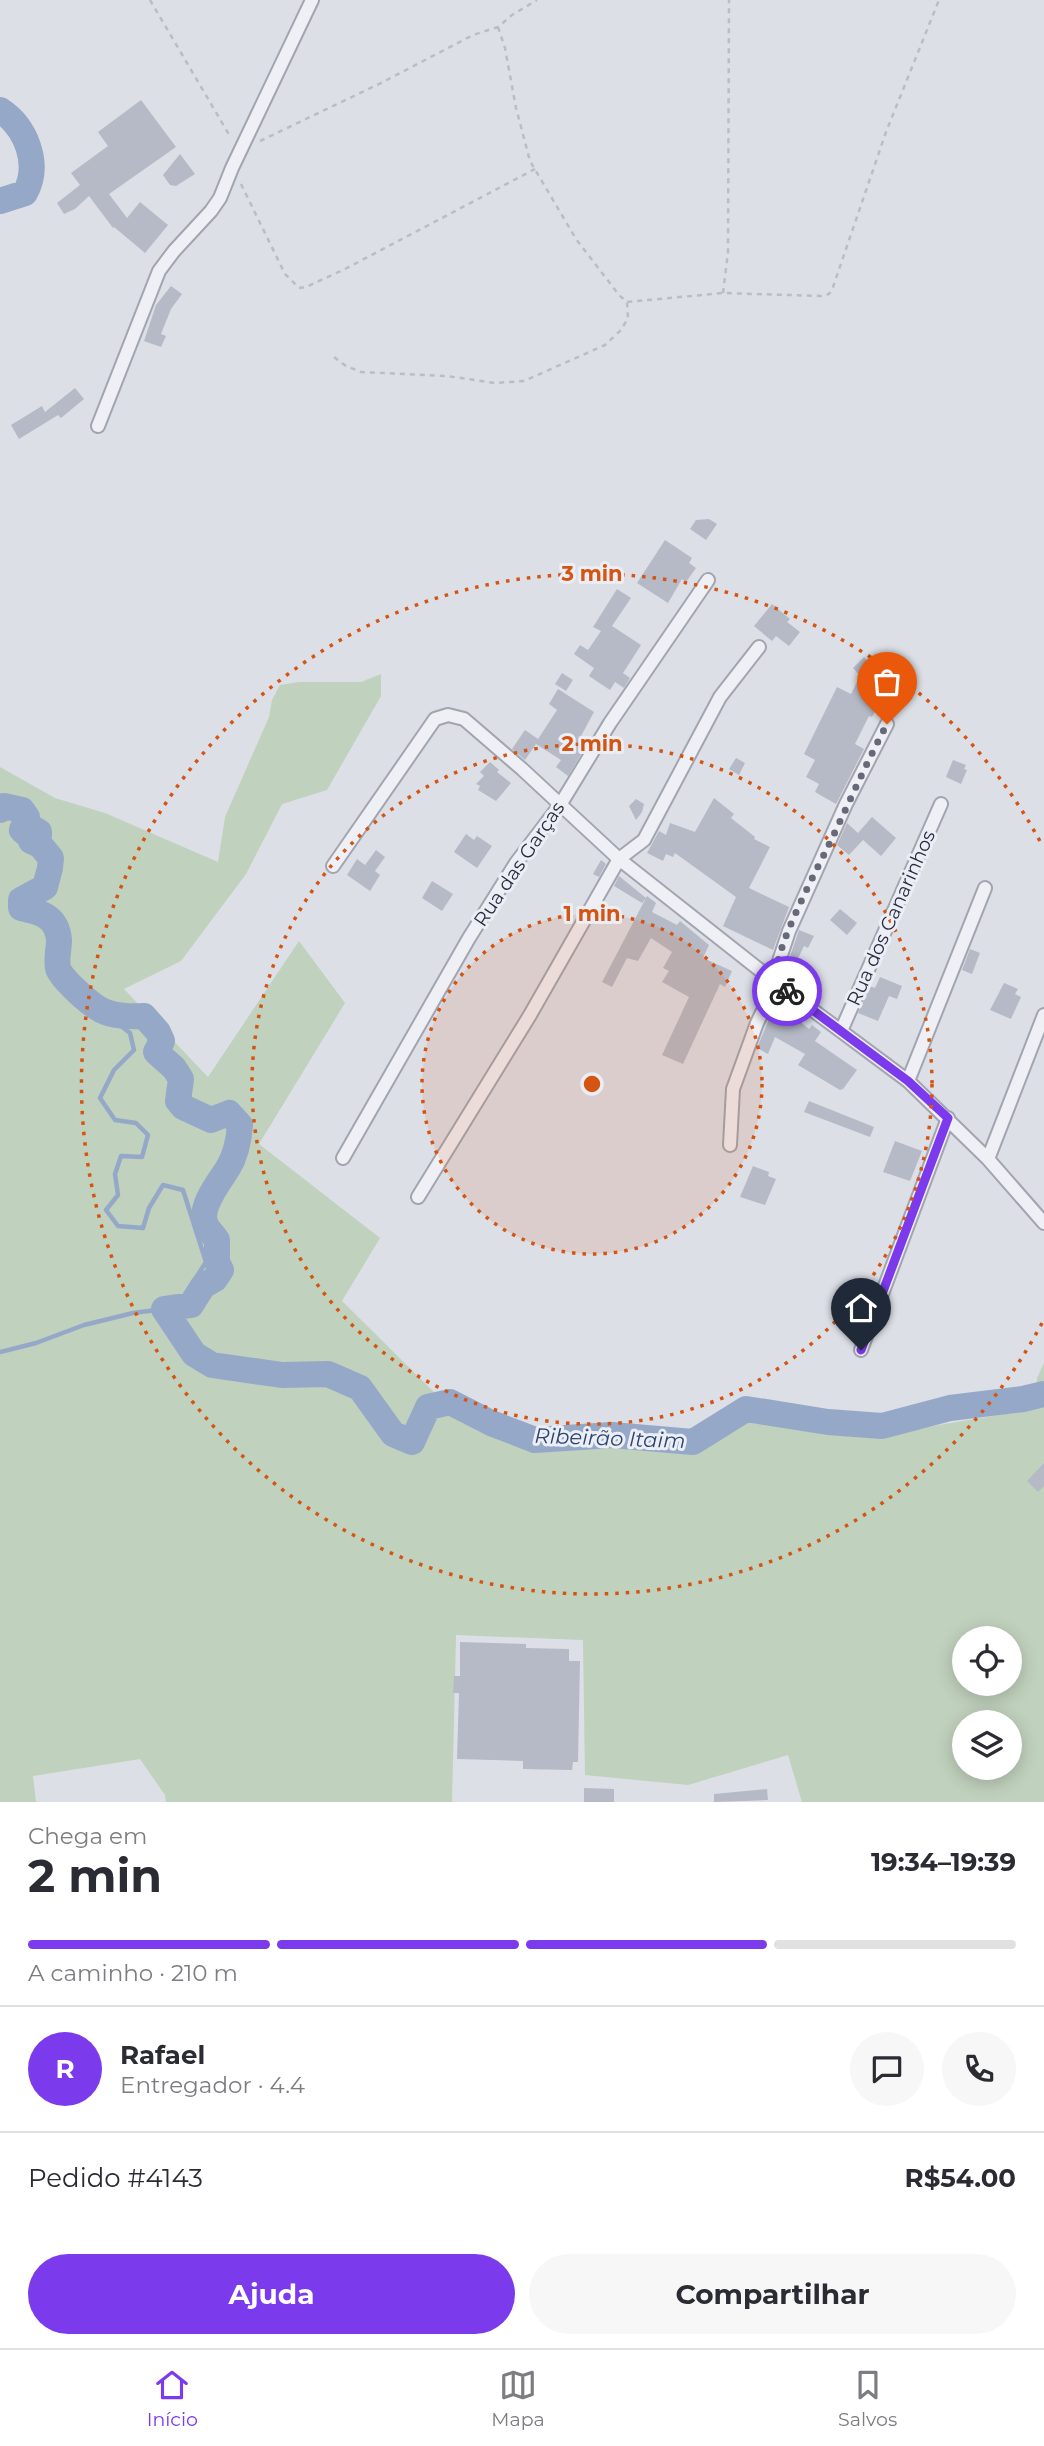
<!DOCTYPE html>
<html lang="pt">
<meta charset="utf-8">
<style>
:root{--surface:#fff;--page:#f7f7f7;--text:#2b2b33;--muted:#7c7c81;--line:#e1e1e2;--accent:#7c3aed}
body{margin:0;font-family:Montserrat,sans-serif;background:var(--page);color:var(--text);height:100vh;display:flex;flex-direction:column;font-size:26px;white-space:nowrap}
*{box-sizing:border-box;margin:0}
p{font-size:23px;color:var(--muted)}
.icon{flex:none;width:38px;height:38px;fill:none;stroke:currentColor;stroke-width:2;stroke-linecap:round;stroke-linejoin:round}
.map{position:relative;height:1802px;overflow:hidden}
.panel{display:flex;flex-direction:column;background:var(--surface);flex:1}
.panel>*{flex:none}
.controls{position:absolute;left:952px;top:1626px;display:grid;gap:14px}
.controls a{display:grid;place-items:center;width:70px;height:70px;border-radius:50%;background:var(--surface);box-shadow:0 4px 18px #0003;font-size:35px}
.pin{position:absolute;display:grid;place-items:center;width:60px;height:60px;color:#fff;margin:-72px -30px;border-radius:50% 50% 50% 0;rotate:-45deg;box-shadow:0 0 7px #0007}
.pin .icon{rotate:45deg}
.courier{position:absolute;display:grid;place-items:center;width:70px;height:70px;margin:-35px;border:5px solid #7c3aed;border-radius:50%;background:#fff;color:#222;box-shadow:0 2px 9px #0007}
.head em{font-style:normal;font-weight:700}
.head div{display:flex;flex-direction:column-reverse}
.head{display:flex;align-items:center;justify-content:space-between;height:119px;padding:0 28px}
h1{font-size:46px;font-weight:700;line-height:52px}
.bar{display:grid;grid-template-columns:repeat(4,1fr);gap:10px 7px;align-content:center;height:84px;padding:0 28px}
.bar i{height:9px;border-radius:5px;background:var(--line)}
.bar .current{background:var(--accent)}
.bar p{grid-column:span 4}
.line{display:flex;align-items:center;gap:18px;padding:0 28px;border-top:2px solid var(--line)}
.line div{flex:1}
.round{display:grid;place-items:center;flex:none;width:74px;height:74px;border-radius:37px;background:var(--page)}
.cta{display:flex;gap:14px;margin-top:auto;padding:14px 28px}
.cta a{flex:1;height:80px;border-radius:42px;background:var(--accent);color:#fff;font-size:28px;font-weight:700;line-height:80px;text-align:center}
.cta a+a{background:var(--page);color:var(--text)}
.menu{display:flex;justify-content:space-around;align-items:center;height:98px;border-top:2px solid var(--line);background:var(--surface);font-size:19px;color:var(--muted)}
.menu a{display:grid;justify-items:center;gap:4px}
.menu .current{color:var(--accent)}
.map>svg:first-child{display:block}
.green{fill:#c0d1bd;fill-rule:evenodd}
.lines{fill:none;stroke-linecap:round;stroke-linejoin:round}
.stream{stroke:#96a8c8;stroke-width:4.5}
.river{stroke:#96a8c8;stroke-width:26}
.building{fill:#b6bac6}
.street-casing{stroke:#a2a5b0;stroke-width:16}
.path{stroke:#bbbdc5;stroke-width:2.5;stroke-dasharray:5 5;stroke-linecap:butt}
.street{stroke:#eff0f5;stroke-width:12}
.done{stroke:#666a78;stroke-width:7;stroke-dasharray:0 12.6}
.route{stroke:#7c3aed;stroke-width:9}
.ring{fill:none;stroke:#d55411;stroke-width:3.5;stroke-dasharray:3.5 7}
.labels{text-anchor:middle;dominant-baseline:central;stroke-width:6;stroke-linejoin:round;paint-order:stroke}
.street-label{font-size:19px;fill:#262b3d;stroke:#ebeef4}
.water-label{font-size:21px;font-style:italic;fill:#2f4571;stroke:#ebeef4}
.centre{fill:#d55411;stroke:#ebeef4;stroke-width:3.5}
.ring-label{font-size:21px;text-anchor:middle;font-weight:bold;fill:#d55411;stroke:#ebeef4;stroke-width:6;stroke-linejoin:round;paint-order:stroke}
</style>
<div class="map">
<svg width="1044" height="1802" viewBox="0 0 1044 1802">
<rect width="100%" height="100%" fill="#dcdfe6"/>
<path class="green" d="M381,674v22l-54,94 -45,14 -36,70 -65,87 -57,28 84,88 91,-136 46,62 -86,141 121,94 -38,63 112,111 82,37 72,-3 85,9 54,-35 136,14 153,-25 1,-31 7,-15v439h-242l-14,-47 -100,30 -103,-10 -2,-135 -127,-5 -4,167h-286l-1,-7 -25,-36 -107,17 3,26h-36v-1035l55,31 50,15 113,49 7,-45 44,-100 3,-17 8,-15 19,-3h62zM964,1638h46v46h-46zM964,1722h46v46h-46z"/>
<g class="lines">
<path class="stream" d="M0,1352l36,-9 48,-18 49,-12 31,-4 19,-11 23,-36 -23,-72 -20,-5 -14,23 -6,20 -25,-2 -12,-16 12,-15 -3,-21 6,-18 21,1 6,-22 -12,-12 -21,-3 -15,-22 14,-28 20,-20 -4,-17 -29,-23"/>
<path class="river" d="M0,110c26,17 41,54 25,83l-25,8
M0,810l4,-4 18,4 5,7 -5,13 2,2 10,-3 5,3v4l-8,5 9,4 11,13 -1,10 -5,19 -24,13v8c19,4 36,8 38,32 0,9 -3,19 -1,28 2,10 33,37 43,42 11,6 30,7 43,6l14,16 4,9 -6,11 18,16 7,11 -3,22 5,6 28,13 18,-7 11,12c-1,14 -4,30 -12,43 -8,13 -28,37 -23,54 1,6 8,12 12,18v22l4,8 -6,9 -12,7 -12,19 -27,4 30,45 18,11 70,10 46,-1 32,14 33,46 19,8 16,-35 22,-5 41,21 44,17 77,-5 81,7 53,-33 82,13 54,4 68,-18 73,-9 21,-5"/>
</g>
<path class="building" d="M141,100l35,47 -67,47 18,24 13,-16 28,23 -23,28 -31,-26 -1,1 -24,-32 -14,13 -11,5 -7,-11 23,-18 -9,-12 37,-27 -10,-14z
M180,154l15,20 -19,12 -6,-1 -7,-10z
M171,286l11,8 -11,15 -10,25 5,2 -5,11 -17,-6 12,-36z
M75,388l9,11 -23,19 -3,-3 -39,24 -8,-14 31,-19 3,6z
M709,519l8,5 -11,16 -16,-11 6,-9z
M665,540l27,18 -3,5 7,5 -10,14 -4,-3 -14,24 -31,-20z
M617,589l14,9 -19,28 29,19 -18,28 7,5 -6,10 -9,-6 -5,8 -21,-14 5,-8 -20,-14 6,-9 8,5 13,-19 -8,-4z
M772,604l18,15 -3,3 13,10 -11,14 -13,-10 -4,5 -18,-15z
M864,657l24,25 -21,20 10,6 -5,9 -3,-1 -14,28 9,5 -28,55 -21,-12 4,-8 -13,-7 9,-17 -11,-6 33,-67 14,7 9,-18 -7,-8z
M562,673l11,7 -7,11 -11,-7z
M558,689l36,23 -13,24 7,7 -20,33 -12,-9 5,-7 -25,-16 -11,16 -13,-11 13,-19 13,9 19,-29 -8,-6z
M736,758l9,5 -6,12 -10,-6z
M953,760l13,5 -2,4 3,1 -6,14 -15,-7z
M490,762l9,8 -2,2 14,11 -15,18 -18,-11 2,-4 -4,-2 8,-8 -4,-4z
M714,798l20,16 -3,4 24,19 -1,2 16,8 -21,41 40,19 -16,43 -50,-24 13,-29 -61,-44 -2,4 -7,-3 -3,7 -16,-8 12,-22 7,4 4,-12 25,9z
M636,799l8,5 -2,8 -6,8 -7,-14z
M872,817l24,21 -15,18 -18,-16 -14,15 -12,-10 10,-22 11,10z
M466,834l8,6 3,-4 15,10 -15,22 -23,-16z
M376,850l9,7 -10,14 5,4 -10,16 -23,-16 10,-16 8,6z
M601,860l5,4 -7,13 -6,-3z
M619,876l27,22 -4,5 -28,-17z
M432,881l21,13 -11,17 -20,-13z
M647,896l9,7 -4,9 25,13 3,-4 29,24 -6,13 29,13 -7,16 -5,-3 -37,80 -21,-9 27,-58 -27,-15 7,-11 -6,-3 9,-16 -21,-14 -13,23 -11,-3 -15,29 -10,-5z
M840,909l17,14 -10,12 -17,-15z
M799,930l15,6 -6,12 -4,-2 -12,25 -6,-3z
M970,949l10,4 -8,21 -10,-4z
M880,977l22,9 -5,13 -8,-3 -11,25 -20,-8 12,-27 5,2z
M1004,983l14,6 -3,5 6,3 -10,22 -21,-9z
M781,1006l28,23 3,-4 9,7 -6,9 42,29 -14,19 -3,1 -42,-25 7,-11 -30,-17 -7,17 -11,-6 12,-29z
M809,1101l65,26 -4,10 -66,-25z
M895,1141l27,10 -12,30 -27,-9z
M753,1166l16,6 -1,4 8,3 -11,26 -25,-8z
M1044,1463v23l-6,6 -11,-11z
M460,1642l66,2v4l43,1v12h11l-2,101h-5l-1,8 -49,-1v-8l-66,-2 2,-66h-6l1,-17h6z
M584,1788l30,1v13h-30z
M767,1789l1,11 -54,2v-8z"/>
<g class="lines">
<defs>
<path id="street" d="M98,426l61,-155 15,-20 37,-40 9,-13 12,-30 80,-168
M333,866l102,-147 13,-4 16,4 58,50 97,90 156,123 133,99 80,78 56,64
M841,1031l100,-227
M908,1081l77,-193
M730,1145l3,-56 24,-66 16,-33 4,-23 12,-36 57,-127 41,-80
M343,1158l126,-220 47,-75 44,-58 50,-82 98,-143
M988,1159l56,-144
M418,1197l112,-182 89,-156 25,-19 76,-143 39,-50
M861,1350l87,-232"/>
</defs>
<use href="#street" class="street-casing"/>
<path class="path" d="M150,0l81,138
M498,27l7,21 11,60 14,53 46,78 43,56 8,7 96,-9 98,3 8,-2 3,-4 54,-158 53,-132
M260,141l121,-58 92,-48 25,-8 14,-12 25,-15
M241,184l44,90 14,14 7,-1 39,-18 190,-100
M723,293l5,-41 1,-252
M334,357l12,9 15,6 86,4 48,7 29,-2 81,-36 16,-15 7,-12 -1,-16"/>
<use href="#street" class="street"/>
</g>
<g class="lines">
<path class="done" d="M787,991l-12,-9c-1,-36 44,-115 60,-150 17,-36 33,-72 52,-108"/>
<path class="route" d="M787,991l121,90 40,37 -87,232"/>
</g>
<circle cx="592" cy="1084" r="170" fill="#d55411" fill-opacity=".12"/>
<g class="ring">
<circle cx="592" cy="1084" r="170"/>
<circle cx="592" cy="1084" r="340"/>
<path d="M1042 1323A510 510 0 1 1 1042 845"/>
</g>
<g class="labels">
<g class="street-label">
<text transform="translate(519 864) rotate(-56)">Rua das Garças</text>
<text transform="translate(891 918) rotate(-66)">Rua dos Canarinhos</text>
</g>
<g class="water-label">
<text transform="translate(610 1438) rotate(2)">Ribeirão Itaim</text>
</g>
</g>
<circle cx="592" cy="1084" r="10" class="centre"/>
<g class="ring-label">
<text x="592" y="581">3 min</text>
<text x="592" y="751">2 min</text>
<text x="592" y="921">1 min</text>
</g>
</svg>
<div class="controls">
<a><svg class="icon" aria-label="locate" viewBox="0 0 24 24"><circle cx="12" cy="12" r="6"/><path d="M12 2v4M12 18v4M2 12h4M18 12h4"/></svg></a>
<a><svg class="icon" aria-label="layers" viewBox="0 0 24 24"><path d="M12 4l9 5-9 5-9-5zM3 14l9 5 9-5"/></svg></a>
</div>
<div class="pin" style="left:887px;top:724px;background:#ea580c"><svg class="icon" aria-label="bag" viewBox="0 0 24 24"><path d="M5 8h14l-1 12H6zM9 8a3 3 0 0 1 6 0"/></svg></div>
<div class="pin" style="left:861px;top:1350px;background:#1f2937"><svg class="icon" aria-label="home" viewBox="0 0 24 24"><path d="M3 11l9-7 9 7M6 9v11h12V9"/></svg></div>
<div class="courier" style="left:787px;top:991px"><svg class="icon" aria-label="bike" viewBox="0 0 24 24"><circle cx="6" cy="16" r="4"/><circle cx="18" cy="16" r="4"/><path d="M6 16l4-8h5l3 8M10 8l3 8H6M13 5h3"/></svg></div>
</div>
<section class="panel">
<div class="head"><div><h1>2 min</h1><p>Chega em</p></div><em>19:34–19:39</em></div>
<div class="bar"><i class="current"></i><i class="current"></i><i class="current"></i><i></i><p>A caminho · 210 m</p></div>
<div class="line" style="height:126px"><b class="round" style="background:var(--accent);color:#fff">R</b><div><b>Rafael</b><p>Entregador · 4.4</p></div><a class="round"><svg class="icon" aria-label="chat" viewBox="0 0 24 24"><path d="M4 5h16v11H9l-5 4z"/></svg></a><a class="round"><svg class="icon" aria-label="phone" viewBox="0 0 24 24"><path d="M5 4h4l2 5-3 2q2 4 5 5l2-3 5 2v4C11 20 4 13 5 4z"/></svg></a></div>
<div class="line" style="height:91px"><div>Pedido #4143</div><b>R$54.00</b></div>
<div class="cta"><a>Ajuda</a><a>Compartilhar</a></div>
</section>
<nav class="menu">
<a class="current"><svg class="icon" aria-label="home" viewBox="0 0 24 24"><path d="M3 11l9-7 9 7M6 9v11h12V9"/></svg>Início</a>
<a><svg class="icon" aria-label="map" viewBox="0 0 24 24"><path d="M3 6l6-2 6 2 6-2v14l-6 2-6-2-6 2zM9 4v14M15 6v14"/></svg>Mapa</a>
<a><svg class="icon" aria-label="saved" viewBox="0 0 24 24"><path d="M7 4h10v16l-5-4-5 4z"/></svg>Salvos</a>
</nav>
